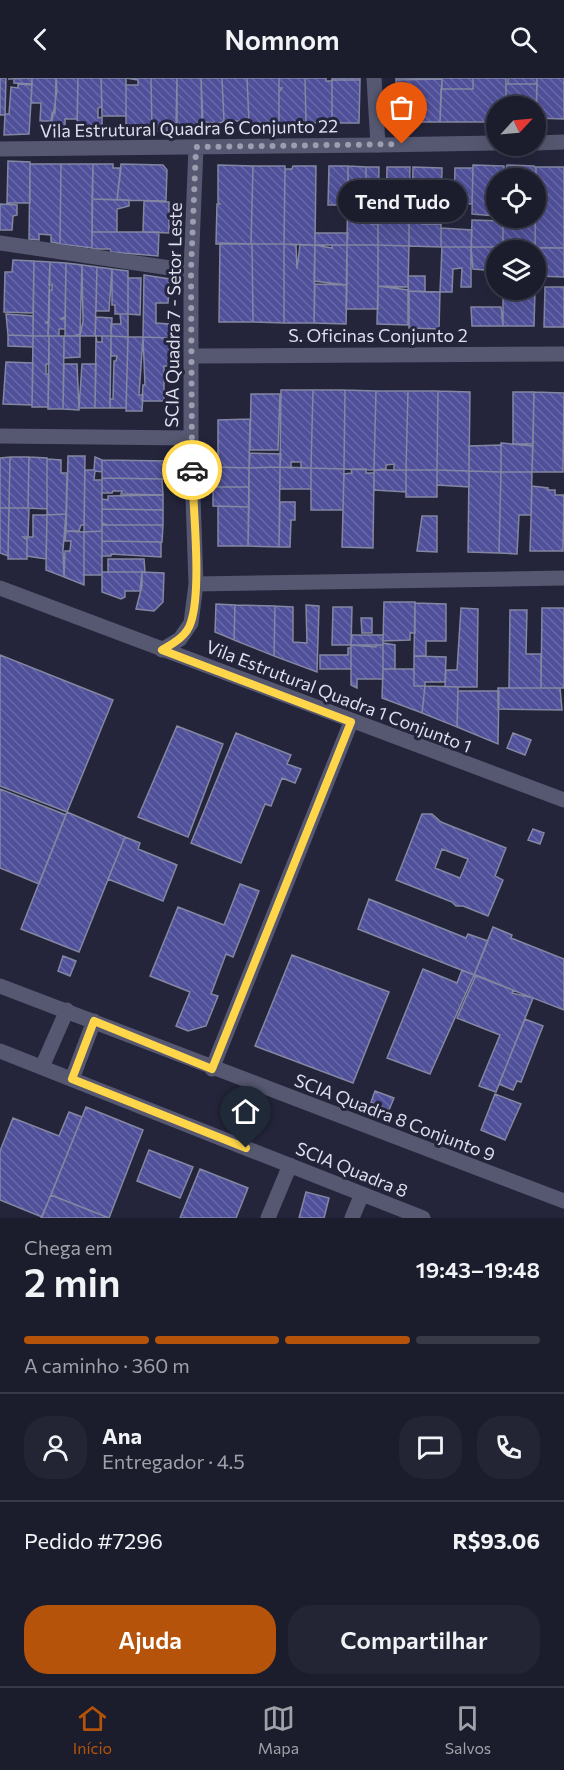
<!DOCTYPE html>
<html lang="pt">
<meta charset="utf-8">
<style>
:root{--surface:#1b1c2c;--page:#242534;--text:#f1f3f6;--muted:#a0a1a9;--line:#393a48;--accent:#b45309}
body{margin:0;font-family:Commissioner,sans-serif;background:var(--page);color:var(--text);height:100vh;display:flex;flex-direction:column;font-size:22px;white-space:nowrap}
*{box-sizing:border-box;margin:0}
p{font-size:20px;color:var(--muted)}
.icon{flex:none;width:33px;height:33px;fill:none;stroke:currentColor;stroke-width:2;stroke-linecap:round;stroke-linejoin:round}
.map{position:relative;height:1140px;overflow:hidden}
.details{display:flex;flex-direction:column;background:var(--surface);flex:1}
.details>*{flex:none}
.needle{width:39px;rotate:64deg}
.fabs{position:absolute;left:486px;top:18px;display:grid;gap:12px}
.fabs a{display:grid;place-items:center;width:60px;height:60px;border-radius:50%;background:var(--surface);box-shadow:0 6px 24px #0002,0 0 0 2px var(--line);font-size:30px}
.pin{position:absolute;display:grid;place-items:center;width:51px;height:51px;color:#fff;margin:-62px -26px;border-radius:50% 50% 50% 0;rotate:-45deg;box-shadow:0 0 6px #0007}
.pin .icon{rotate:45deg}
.courier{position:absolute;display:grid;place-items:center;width:60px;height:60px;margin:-30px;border:4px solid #ffd54a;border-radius:50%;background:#fff;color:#222;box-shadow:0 2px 8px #0007}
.bubble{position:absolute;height:42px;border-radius:21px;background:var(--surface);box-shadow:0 6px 24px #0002,0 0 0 2px var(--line);font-size:20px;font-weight:600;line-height:42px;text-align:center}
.overview em{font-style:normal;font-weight:600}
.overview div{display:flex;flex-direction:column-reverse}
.overview{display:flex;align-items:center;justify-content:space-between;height:102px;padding:0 24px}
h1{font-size:39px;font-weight:600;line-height:45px}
.bar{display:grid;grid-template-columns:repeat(4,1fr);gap:9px 6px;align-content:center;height:72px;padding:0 24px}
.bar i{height:8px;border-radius:4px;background:var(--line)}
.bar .on{background:var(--accent)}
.bar p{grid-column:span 4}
.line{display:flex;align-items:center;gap:15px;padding:0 24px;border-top:2px solid var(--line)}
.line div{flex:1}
.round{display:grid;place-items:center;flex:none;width:63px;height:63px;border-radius:24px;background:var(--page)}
.cta{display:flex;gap:12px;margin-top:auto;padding:12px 24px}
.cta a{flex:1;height:69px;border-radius:24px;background:var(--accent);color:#fff;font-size:24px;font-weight:600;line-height:69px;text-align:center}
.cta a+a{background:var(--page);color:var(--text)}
header{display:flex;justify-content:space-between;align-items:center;height:78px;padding:0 24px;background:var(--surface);font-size:27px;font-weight:600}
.dock{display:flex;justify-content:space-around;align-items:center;height:84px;border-top:2px solid var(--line);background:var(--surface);font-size:16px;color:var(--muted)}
.dock a{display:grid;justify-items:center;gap:3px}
.dock .on{color:var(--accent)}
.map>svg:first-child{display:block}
.building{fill:url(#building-back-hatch);stroke:#8487a1;stroke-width:1.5;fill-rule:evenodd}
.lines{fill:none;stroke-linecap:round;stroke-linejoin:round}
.minor{stroke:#565871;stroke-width:15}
.tertiary{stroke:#565871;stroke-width:15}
.done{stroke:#9c9eaf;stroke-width:6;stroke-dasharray:0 10.8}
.route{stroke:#ffd54a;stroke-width:8}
.labels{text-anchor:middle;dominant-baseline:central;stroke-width:6;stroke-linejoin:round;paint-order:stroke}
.street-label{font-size:18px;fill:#dddfee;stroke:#24253b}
</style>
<header><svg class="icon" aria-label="back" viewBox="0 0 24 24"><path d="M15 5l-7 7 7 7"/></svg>Nomnom<svg class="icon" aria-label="search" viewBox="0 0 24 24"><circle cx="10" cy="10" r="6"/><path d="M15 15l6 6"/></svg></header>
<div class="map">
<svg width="564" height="1140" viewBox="0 0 564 1140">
<defs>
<pattern id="building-back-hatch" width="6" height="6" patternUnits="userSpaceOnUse" patternTransform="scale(1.5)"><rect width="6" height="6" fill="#4f5099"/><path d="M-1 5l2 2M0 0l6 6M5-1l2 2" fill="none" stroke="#6869a8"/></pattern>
</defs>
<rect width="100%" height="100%" fill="#24253b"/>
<path class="building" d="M0,0h6l-1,37h-5z
M32,0h24l-1,35h-3l-1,8h-11l1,-18h-10z
M32,0v6l-18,-1v-4h-6z
M78,0h23l1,29 -4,1v10l4,-1v15l-25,1z
M78,0l-1,41h-12v14l-15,1 7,-43 -1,-13z
M101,0h25v38h-24z
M126,0h25l1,53 -26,1v-47h12v-5z
M151,0h26l-1,48h-9v5h-15z
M177,0h24l1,47h-12v5h-13z
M201,0h21l2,43 -4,2 -17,-1z
M222,0h25l2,43h-25z
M247,0h32v44l-30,1z
M279,0h26l1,45 -27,1v-32l3,-4h-3z
M305,0h21v3h6v42h-26z
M332,0h28v2h-28z
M396,0h46v1l-46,1z
M442,0h31v11h-31z
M473,0h33v28h-10v16h-56l1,-33h32z
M508,0h29v6h-29z
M537,0h27v41l-28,-1z
M442,1l-2,43h-32l-10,-8 -2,-34z
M332,2h28l-1,43h-27z
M18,6l14,1 -3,49 -25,1 1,-21h4l2,-27 7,1z
M506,6h31l-1,39v-17h-30z
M8,83l22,1v41h-23z
M30,86h31l-1,80 -9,-2v-7l-12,-1v6l-10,-1z
M61,86h32l-1,84 -32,-4z
M93,86h20v4h8l-4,32 -25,-1z
M121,86l42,1 4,5 -1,31 -49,-1z
M218,87l35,1 -2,78h-35l1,-40h3l-2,-2z
M473,87l31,1v12h-8v38l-24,-2z
M507,87l27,1 2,3 -1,79 -32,-1v-29h33v-40h-32z
M253,88h32l-1,78h-33z
M293,88h23l-1,79 -31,-1 1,-75h7z
M329,88h19v39h-20z
M348,88l18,1v52h6l-1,5h7v21h-31z
M366,89h13l-1,50 -12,-1z
M387,89h23l-1,45 -23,-1z
M413,89l29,1 -1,37 -29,1z
M536,89h28v81h-29z
M455,90h18l-1,36 -18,-1z
M92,121l37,1v6l-12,3v23h-25z
M144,123l25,1v31l-26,-1z
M0,126l17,1v10l-4,1 -1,14h-12z
M409,132l13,4v10h19v23l-32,-1z
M409,142v26l-31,-1v-24z
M472,142l31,1v26h-32z
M441,150l31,2 -1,17h-30z
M92,154h67l-1,24 -47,-4 -1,-3h-18z
M315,155h33l-1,12h-32z
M220,165l32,1 1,78h-34z
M252,166h32v79l-31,-1z
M284,166l12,1 1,24 3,-24h15l-1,78h-30z
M315,167l17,3v-3h15v40l-33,-4z
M347,167h31v64h-32z
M378,167l31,1 -1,41 -30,-1z
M442,169h29v40h-10l1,-19 -9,1 -1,23h-12z
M471,169h32v3h-7v21l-23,-2z
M503,169l61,1v29l-28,-1v-26h-33z
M13,182l21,1 -1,52 -29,-1 1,-40h7z
M34,183l16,1 -1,59 -4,2h4l-1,13h-15z
M50,184l16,1 -1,54 -5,2h5v10h-6v7h-11l1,-46h3v-5h-3z
M66,185l16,2 -2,69 -6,2h-9z
M82,187l15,2 -2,69h-15l3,-15z
M97,189l15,2 -3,42h-13z
M112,191l16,2v43h-13v-9h-3z
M144,197l26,4 -2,24h-12v20l13,1v14l-26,-1z
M408,198h17v16l-16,-1v34z
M128,200h13l-1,37 -12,-1z
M315,206l32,1 -1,39 -32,-1z
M378,208l30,4v35l-31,-1z
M545,209h19v40h-20z
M503,212h32l-1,36h-31z
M409,213l31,1 -1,37 -30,-1z
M471,229h30l2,19h-31z
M6,236l27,2v20l-25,-1z
M120,236h8v23l-17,-1v-12h10z
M96,239l16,1 -1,18h-16z
M8,257l25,1v11l-25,-1z
M33,258h16v28h-3v10l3,1 -1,32h-16z
M49,258h15l-1,73h-15z
M64,258h16v21l-16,1z
M96,258l1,6h5v-6h9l-1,72h-15z
M111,258l17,1 -2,71h-16v-9h3l1,-38h2l1,-5h-6z
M128,259h15l-4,58h4l-1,16h-16z
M143,259l26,1v28h-5v35h-22l1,-16h2z
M6,284l27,1 -1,42 -29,-1z
M64,286h13l2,46 -16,-1z
M82,286h14l-1,44h-16z
M281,312h32l-2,78h-10v-6h-10v6l-11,-1z
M313,312h32l-1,79 -33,-1z
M345,312l31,1 -2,79 -30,-1z
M376,313h32l-2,79h-12v-6l-8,1v4l-12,1z
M408,313h30l-1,79h-31z
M438,313l32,1 -1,79 -32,-1z
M513,314h21l-1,52h-20z
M534,314l30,1 -1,79h-31z
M251,316h29l-2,56h-28z
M250,341l-1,49 -31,-1v-47z
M501,365l32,3 -1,26h-31z
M501,367v27l-32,-1v-25z
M250,375l31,1 -1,13 -31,1z
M68,378h17l-1,69h-3l-2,6h-13z
M10,379l-1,51h-9v-50z
M10,379h19l-1,51h-19z
M29,379l18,1v51l-19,-1z
M95,379l7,3v12l-7,-1 -1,9h8v51l-18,1 1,-62h9z
M47,381l14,1v13h6l-1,41 -19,1z
M102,382l65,1v18l-65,-1z
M214,389l35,1v19h-36z
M280,389l31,1v21h-31z
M280,389l-1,80 -31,-1 1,-78z
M311,390l33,1 -1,41h-32z
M351,391h15v4h8l-1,75 -31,-1 2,-73 8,-1z
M374,392h32v22l-32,-2z
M406,392h31v27h-31z
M437,392l32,1v16l-32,-2z
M469,393l32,1 -2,81 -31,-1z
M501,394h31l-1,43h-12l-2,39 -18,-1z
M102,400l60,1 1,16 -42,-1 1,-3h-9l-1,2h-10z
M532,408l16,2v2h7v5h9l-1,56h-33z
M213,409h36v20l-36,-1z
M163,417v15l-61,-1v-10l6,1v-4z
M280,424h15v18h-4l-1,27h-11z
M218,428l31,1 -1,39h-30z
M0,430h9l-1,48 -8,-3z
M9,430h20l-1,29h-5l4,3v19h-19z
M102,431l61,1v15h-55l-6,-2z
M66,436l-3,36 1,27 -18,-7 1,-55z
M33,437h14l-1,44 -19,-3v-19h6z
M422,438h15v36l-20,-1z
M102,447h61l-1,17 -60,-1z
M66,453l18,1v53l-20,-8 1,-26h5l1,-10h-6z
M102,453v44h-18v-43z
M102,463l59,1v15l-50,-3v2h-9z
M108,481h36l1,13h-37z
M102,494h40l-2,19h-15v6l-4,2 -19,-7z
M142,494l22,1 -1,29 -9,9 -18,-2 6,-23z
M384,524h31v31h-5v7l-27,1z
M415,525l31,1v37h-20v15h-12z
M216,526l19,1 -1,35 -19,-8z
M235,527l40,1 -1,50 -40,-16z
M306,527l13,1 -2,66 -43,-16 1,-50 18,1v35l14,1z
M333,529h19l-1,38h-19z
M461,530l17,1 -1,78h-32l1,-17h11z
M542,530h22v80h-23z
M510,532h17l-1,44h15v34h-32z
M361,540h11v15h-10z
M352,557h31v10h-32z
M383,565l12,2v24h-12z
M351,567l25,2v-2h7v34h-26v9l-6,-3z
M348,570h3v21h-31v-14h28z
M0,577l113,45 -46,112 -67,-26z
M414,578l32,1 -1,25h-20v4h-11z
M383,591h31v17h11l-3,27 -40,-15z
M425,608l33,1 -1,40 -35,-14z
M498,610h62l2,22 -64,-1z
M458,613h41l-1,53 -41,-17z
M177,648l46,18 -35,93 -50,-20z
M236,655l55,22 -4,9 14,5 -6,14 -13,-5 -11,28 -6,-2 -24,59 -50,-20z
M513,655l18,7 -6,15 -18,-7z
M0,711l66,26 -27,69 -39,-16z
M67,734l58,25 -46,115 -58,-23z
M422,736h10l9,8 65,26 -11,28 8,4 -15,36 -25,-10h-7l-4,-4 -56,-22zM442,771l26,10 -8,19 -25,-10z
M533,751l11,4 -4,11 -12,-4z
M125,759l15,6 -2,6 39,16 -14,36 -55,-22z
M240,806l19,7 -26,66 -7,-3 -15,40 7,2 -12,30 -18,5 -12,-5 14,-34 -40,-16 28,-69 46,18z
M369,821l97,39 2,-4 20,7 -14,34 -116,-46z
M493,849l19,8 -1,3 53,21v51l-90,-35z
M292,877l97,37 -36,91 -98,-37z
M63,878l13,5 -6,15 -12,-5z
M423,891l34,14 5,-13 12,5 -44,99 -43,-16z
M476,897l37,15 -1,3 21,5 -37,94 -17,-6 21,-51 -43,-17z
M525,941l18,7 -22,56 -4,-1 -4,9 -14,-6z
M375,1013l19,7 -5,12 -18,-8z
M495,1016l26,10 -16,36 -24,-10z
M86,1029l57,23 -34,88 -58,-23z
M69,1034l13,5 -40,100 -42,-17v-49l13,-33 46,18z
M149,1072l44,17 -13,31 -43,-17z
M200,1091l48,19 -12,30h-56z
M306,1114l23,6 -5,20h-25z
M51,1117l58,23h-68z"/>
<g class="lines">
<path class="minor" d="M0,71l378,-4
M0,165l191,28
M193,278l371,-2
M0,358l191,2
M196,506l368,-6
M162,572l18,-11 11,-16 5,-39 -5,-146v-167l5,-124
M0,908l564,215
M0,973l423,167
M42,989l25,-57
M212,991l139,-347
M72,1001l22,-58
M268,1140l22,-53
M352,1140l10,-24"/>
<path class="tertiary" d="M374,0l4,67 118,-2
M536,65l28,-1
M0,510l564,212"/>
</g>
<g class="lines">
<path class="done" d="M192,392l-1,-199 5,-124 206,-3"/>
<path class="route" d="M192,392c1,38 10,118 -1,152 -4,14 -17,21 -29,28l189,72 -139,347 -118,-48 -22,58 174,69"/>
</g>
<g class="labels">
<g class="street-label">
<text transform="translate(189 50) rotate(-1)">Vila Estrutural Quadra 6 Conjunto 22</text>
<text transform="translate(173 237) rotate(-89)">SCIA Quadra 7 - Setor Leste</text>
<text x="378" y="257">S. Oficinas Conjunto 2</text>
<text transform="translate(339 618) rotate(21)">Vila Estrutural Quadra 1 Conjunto 1</text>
<text transform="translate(395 1039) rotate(21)">SCIA Quadra 8 Conjunto 9</text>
<text transform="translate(352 1091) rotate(22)">SCIA Quadra 8</text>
</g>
</g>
</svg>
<div class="fabs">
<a><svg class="needle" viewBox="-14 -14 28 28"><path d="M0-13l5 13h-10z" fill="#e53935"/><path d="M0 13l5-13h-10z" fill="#a0a1a9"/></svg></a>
<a><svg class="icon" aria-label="locate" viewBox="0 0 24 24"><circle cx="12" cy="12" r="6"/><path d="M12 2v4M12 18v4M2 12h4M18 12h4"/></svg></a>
<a><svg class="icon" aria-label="layers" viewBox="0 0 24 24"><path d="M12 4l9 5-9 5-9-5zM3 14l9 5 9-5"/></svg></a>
</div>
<div class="pin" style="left:402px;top:66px;background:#ea580c"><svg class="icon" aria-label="bag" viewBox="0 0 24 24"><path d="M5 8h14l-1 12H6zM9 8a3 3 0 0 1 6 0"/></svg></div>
<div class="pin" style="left:246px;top:1070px;background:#1f2937"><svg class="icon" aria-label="home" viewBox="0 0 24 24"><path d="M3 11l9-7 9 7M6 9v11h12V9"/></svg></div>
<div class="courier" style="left:192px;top:392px"><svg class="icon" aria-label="car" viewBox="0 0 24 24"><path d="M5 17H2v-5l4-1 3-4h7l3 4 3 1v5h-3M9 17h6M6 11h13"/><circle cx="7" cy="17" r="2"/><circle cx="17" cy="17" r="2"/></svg></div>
<div class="bubble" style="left:338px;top:102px;width:129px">Tend Tudo</div>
</div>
<section class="details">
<div class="overview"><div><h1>2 min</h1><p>Chega em</p></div><em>19:43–19:48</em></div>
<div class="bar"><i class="on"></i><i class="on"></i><i class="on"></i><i></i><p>A caminho · 360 m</p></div>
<div class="line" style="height:108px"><a class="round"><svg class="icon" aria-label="person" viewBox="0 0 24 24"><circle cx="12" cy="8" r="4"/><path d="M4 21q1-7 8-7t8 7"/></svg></a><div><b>Ana</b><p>Entregador · 4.5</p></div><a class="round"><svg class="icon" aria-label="chat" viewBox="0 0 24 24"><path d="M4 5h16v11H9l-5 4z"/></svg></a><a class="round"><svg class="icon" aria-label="phone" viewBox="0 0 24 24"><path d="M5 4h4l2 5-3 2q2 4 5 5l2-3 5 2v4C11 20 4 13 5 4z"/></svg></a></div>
<div class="line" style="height:78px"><div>Pedido #7296</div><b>R$93.06</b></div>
<div class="cta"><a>Ajuda</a><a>Compartilhar</a></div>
</section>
<nav class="dock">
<a class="on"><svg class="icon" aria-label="home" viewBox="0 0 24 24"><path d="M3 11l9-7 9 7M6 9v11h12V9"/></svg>Início</a>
<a><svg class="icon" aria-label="map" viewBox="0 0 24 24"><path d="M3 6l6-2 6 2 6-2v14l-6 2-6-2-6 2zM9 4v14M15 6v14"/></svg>Mapa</a>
<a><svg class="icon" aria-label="saved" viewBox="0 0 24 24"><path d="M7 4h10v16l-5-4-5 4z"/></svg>Salvos</a>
</nav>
